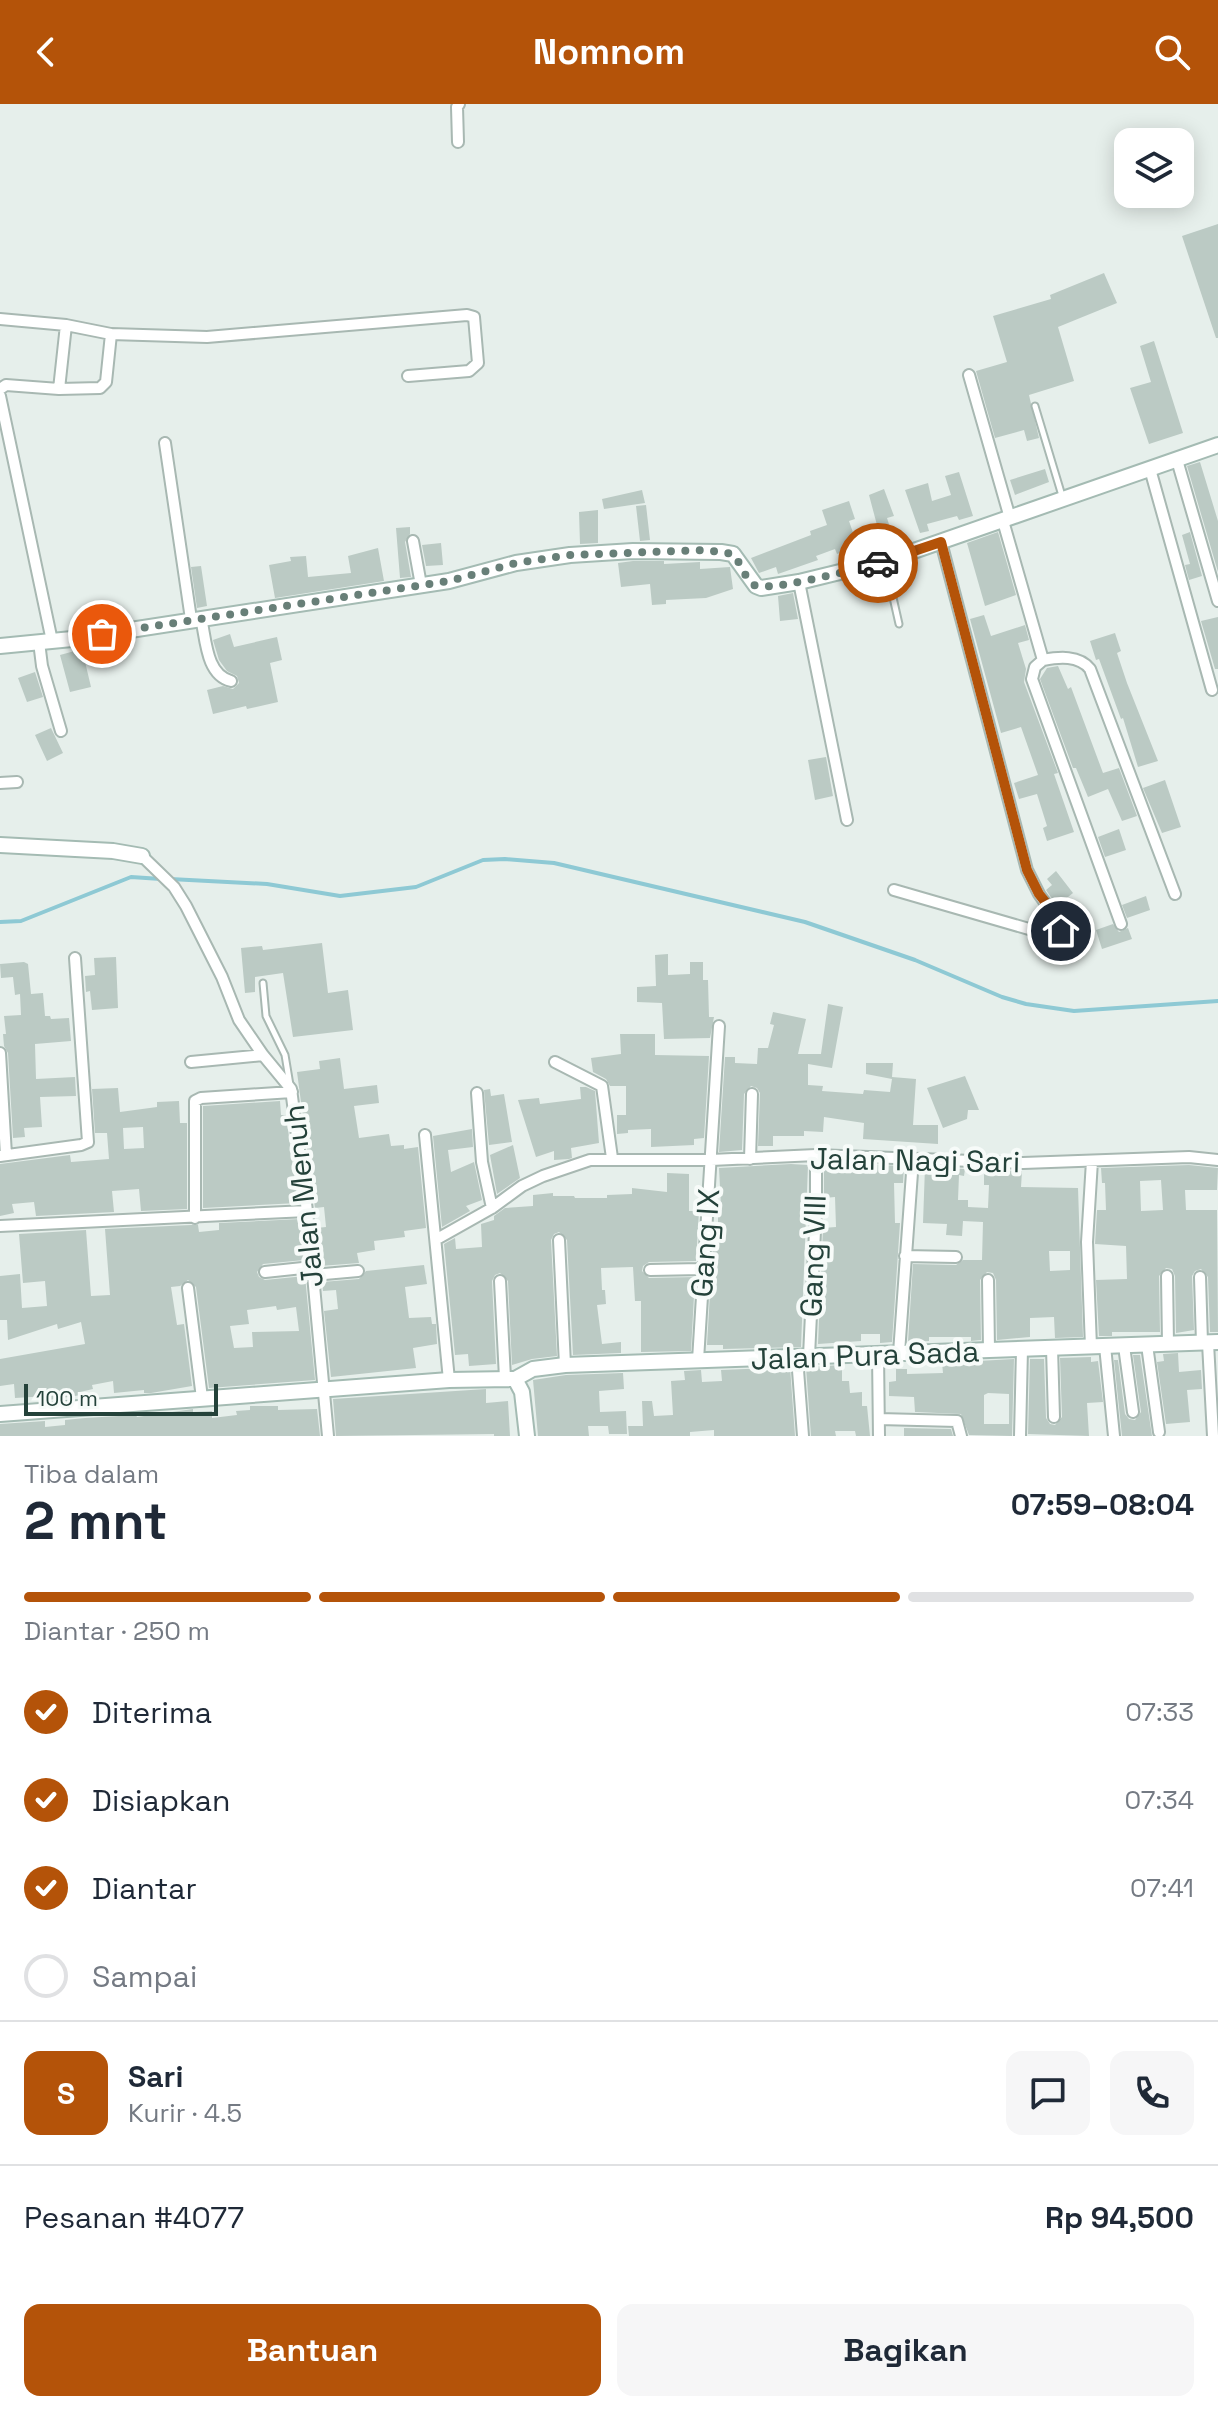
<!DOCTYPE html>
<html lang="id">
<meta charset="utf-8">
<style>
:root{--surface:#fff;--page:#f6f6f7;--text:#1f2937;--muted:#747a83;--line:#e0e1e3;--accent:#b45309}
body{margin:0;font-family:"Space Grotesk",sans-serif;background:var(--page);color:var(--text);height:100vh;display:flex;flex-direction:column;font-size:30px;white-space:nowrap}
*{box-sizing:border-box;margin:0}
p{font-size:26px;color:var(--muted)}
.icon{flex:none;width:44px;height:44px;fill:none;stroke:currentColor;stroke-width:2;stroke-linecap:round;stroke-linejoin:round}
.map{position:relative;height:1332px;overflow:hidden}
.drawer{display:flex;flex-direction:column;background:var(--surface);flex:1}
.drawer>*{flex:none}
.tools{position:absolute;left:1114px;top:24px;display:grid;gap:16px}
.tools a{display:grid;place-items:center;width:80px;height:80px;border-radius:16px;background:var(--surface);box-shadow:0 4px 20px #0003;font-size:40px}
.scale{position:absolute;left:24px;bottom:20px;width:194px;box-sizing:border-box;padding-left:8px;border:4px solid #24423a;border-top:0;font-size:22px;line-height:28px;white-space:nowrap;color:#24423a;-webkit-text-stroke:6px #f7fbf9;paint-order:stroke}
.pin{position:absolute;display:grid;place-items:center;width:68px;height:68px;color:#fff;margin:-34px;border:4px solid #fff;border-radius:50%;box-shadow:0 2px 8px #0007}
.courier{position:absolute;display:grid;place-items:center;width:80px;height:80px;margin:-40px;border:6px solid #b45309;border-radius:50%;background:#fff;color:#222;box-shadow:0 2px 10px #0007}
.head em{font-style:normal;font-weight:700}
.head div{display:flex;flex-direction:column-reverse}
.head{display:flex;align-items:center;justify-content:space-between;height:136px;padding:0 24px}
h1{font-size:52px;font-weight:700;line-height:60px}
.bar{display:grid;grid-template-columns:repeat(4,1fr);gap:12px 8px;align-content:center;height:96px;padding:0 24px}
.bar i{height:10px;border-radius:6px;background:var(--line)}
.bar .active{background:var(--accent)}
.bar p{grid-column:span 4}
.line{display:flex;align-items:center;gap:20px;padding:0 24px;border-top:2px solid var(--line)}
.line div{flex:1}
.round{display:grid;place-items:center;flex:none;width:84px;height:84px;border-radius:16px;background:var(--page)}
ol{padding:0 24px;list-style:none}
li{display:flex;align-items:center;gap:24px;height:88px}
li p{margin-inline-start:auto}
li .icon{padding:8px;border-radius:50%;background:var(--accent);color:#fff;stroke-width:4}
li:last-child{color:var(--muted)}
li i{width:44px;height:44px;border:4px solid var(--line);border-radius:50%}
.cta{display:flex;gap:16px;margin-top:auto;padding:16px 24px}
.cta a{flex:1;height:92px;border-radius:16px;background:var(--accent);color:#fff;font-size:32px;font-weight:700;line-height:92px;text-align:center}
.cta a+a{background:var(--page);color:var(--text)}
header{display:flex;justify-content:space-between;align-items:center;height:104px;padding:0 24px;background:var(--accent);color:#fff;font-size:36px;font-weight:700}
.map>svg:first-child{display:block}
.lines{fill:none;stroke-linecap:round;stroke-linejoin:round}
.stream{stroke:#8ec9d4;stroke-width:4}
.building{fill:#bbcac4;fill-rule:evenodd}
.lane-casing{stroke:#a8b8b2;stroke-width:9}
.street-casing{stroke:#a8b8b2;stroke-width:14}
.secondary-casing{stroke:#a4bbb3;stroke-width:18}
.lane{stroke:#fff;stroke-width:5}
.street{stroke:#fff;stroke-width:10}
.secondary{stroke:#fff;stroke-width:14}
.done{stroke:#687f78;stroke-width:8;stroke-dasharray:0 14.4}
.route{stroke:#b45309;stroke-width:10}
.labels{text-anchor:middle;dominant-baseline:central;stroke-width:8;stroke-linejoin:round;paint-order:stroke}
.street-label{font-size:30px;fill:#24423a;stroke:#f7fbf9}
</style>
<header><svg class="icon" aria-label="back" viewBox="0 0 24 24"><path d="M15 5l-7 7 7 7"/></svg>Nomnom<svg class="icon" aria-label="search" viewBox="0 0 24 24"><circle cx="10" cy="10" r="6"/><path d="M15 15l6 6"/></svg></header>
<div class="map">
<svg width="1218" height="1332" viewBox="0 0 1218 1332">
<rect width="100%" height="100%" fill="#e6efeb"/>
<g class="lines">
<path class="stream" d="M170,775l97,5 73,12 76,-9 67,-27 22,-1 49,4 251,59 110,38 87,37 24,7 48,7 144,-10
M0,818l21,-1 110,-44 30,2"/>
</g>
<path class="building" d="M1218,120v114h-2l-34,-102z
M1104,169l13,30 -59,24 16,54 -45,14 10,43 -12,3 -3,-11 -29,8 -19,-67 31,-9 -14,-46 58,-17 -1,-4z
M1154,237l29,92 -34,11 -19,-56 21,-6 -11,-36z
M1200,358l18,59v51l-31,-106z
M1045,365l4,13 -34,13 -5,-15z
M959,368l14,44 -14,4 -2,-4 -30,8 2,7 -9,2 -15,-43 23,-7 4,18 19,-6 -6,-19z
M884,385l10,27 -7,2 7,22 -12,4 -13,-49z
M642,386l3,13 -41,6 -2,-10z
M849,397l6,18 -6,2 9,26 -21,7 -2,-5 -19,7 2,4 -40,14 -2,-7 -17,6 -8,-15 60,-23 -1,-4 17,-6 -5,-15z
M646,401l4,35 -10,1 -4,-35z
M598,406v33l-18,1 -1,-32z
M410,423v7l-5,8 6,35 -11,1 -4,-50z
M998,428l18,63 -31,11 -18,-63z
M1190,428l12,44 -13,4 -4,-15 5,-1 -8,-29z
M441,439l2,22 -17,1 -4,-21z
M378,444l6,33 -109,17 -6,-33 22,-4 -1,-4 16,-1 2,21 43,-4 -3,-17z
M633,457h31v3l36,-2v7l30,-2 3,22 -27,9 -40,2v4l-14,1 -2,-21 -29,3 -3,-24z
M201,462l6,40 -10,2 -6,-41z
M793,489l5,26 -18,2 -2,-25z
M984,511l7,21 34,-11 4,15 -11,3 8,26 -2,13 34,91 -4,1 20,58 -27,9 -4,-13 4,-2 -10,-32 -18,5 -5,-16 24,-8 -17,-48 -20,6 -31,-114z
M1218,513v52h-3l-14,-48z
M1115,529l6,18 -4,2 10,30 31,78 -20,6 -15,-49 -2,1 -22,-60 -3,1 -6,-19z
M230,530l4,13 43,-10 5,23 -12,3 8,39 -31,7 -1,-3 -33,8 -6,-24 16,-4 10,3 6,-6 -2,-7 -10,-5 -8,-11 -6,-20z
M82,545l9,38 -21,5 -10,-37z
M1058,562l10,23 3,-2 32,86 16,-5 18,48 -15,5 -14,-32 -20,8 -12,-29h-3l-33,-89 7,-11z
M35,568l8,25 -16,5 -9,-24z
M51,624l12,25 -16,8 -12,-26z
M826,653l7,39 -18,4 -7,-40z
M1165,676l16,47 -19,6 -19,-45z
M1119,725l7,21 -21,7 -7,-20z
M1056,767l17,22 -16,13 -11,-16 6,-5 -5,-6z
M1146,792l4,14 -23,8 -5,-13z
M1113,820l6,8 9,-4 4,11 -30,10 -6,-19z
M322,839l6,50 20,-3 5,40 -60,7 -10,-64 -28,4v15l-10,1 -4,-45 21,-2 1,4z
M668,850v21l22,-1v-12h13v18h5l1,37h5l-4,21 -46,1 -2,-36 -25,-1v-15l19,-1 -1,-31z
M116,853l2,51 -26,2 -2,-19 -4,1 -1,-16 10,-1 -1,-17z
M24,858l4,2 3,30 12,-1 2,23h5l1,3 18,-1 2,23 -36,3 1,35 39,-2 1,19 -36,1 2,30 -18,1 1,9 -12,1 -5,-85 -4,-7 -1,-12h3l-2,-18 17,-1 -1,-21 -5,1 -2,-18 -12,1 -1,-14z
M828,900l15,3 -11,61 -24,-4v21l15,1 -1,5 41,3 1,-4 26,2 2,-13 -26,-5v-11h27l-1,14 24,2 -3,46h25v19l-75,-5 1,-16 -40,-6 -1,15 -19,-1v5h-31v10h-15l2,-53 -3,-5 -6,-2 -7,8 -2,56 -23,2 6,-95h10v6l22,1 1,-16h10l6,-23 -4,-1 3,-12 33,7 -8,35h23z
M620,930h35v21l54,1 -5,82 -10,1v6l-43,2v-18l-23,1v3l-11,1v-19h9v-29h-16l-4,-7 -13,-7 -2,-14 30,-4z
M340,954l4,31 33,-4 2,18 -25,3 5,32 30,-4 2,12 13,-1v4l14,-2 8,81 -22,3 1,6 -31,4 1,9 -18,3 2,10 -39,3 -3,-38 9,-1 -2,-20 -9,1 -18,-136 23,-3 -1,-8z
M965,972l14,34h-11l-1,9 -24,9 -16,-40z
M580,983h6l9,4 4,52 -28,5 1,10 -3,1 -15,1v-9l-18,6 -18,-57 21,-2 1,6 41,-5z
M118,984l2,24 37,-5v-5l22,-1 1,22h7v86l-46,2 -2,-22 -27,2 2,21 -78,4 -2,-14 -22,2 2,9 -14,3v-52l70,-9 1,7 38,-3 -2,-26h-12l-3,-44zM143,1023l1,21 -20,1 -1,-21z
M490,985l1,7 13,-2 8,48 -23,3 -5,-55z
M280,997l1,14h5l12,88 -95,5v-102z
M472,1025l1,18 -25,3 3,22 23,-10 8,38 -16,6 4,5 -28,16 -9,-91z
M513,1041l7,33 -23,16 -7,-39z
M824,1059l80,3 -1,17h-9l1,40h5l-8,119 -12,1v-9h-19v7l-43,3 5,-116 13,-1 -1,-30 -11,1z
M791,1060l17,1 -7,182 -78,2v-4h-16l7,-119h4v-20h3l-2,-38z
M1189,1061l29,3 -1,22h-32l1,20h31l1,122h-8l-2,-55 -7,-8 -6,2 -3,5 2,54 -18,3 -1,-57 -3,-7 -6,-1 -7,8 1,56h-48v4h-13l-3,-56 31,-1 -1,-33 -31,-2 2,-34h9l-1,-27h-3l-1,-15zM1161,1076l2,30 -22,1 -1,-30z
M925,1063l40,2 -1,7 -5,-1 -1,25h10v7l20,1 1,-23h-5v-15l38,1 -1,16 57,1 5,149 -28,1 -1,-21 -24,1v19l-33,3 -1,-60 -3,-7 -6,-1 -7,8 1,60 -10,1v-4h-42v4l-21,1 5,-78 43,1 7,-5h19l1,-38 -20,-1 -1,15 -16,-1 1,-11 -24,-1zM1049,1147h21v19l-20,1z
M667,1069l22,1v37h10l-3,50 -47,1 -6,4 -1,5 7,7 46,-1 -4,74 -50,1v-51h-6l-2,-34 -32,1 1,22h3l1,14 -9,1 5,39 19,-2v11l-48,2 -6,-115 -8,-8 -5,2 -3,6 6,116 -25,3 -20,6 -4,-84 -8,-8 -5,2 -3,6 4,83 -27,2 -1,-12 -13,1 -11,-111 11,-6 1,11 26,-2 -1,-23 13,-4v-4l11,-8 28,-2v-11l20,-2v3h21l1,2h32v-3l25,-1v-6l35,4z
M300,1115l4,41 -41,4 -6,8 2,5 6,3 40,-4 10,104 -106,8 -13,-101 -8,-7 -8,6 -9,1 6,38 7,-1 8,62 -41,7h-7v-3l-30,3 -1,-12 -21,4 1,4 -13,3 1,3 -32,5 -1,-4 -33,2 -1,-14 -14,2v-27l85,-15 -4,-22 -23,7 -1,-5 -49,16 -1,-20h-7v-44l20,-2 2,34 25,-2 -2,-25 -22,2 -4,-49 67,-4 5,66 19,-1 -5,-66 86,-4h7l1,7 20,-2v-7zM276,1202l1,4 19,-3 3,24 -47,1 1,15 -19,1 -4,-22 19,-2 -2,-14z
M424,1161l3,19 -22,3 4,31 22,-1 1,7h4l1,20 -24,4 3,20 -85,9 -7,-66 14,-2 -2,-19 -13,1 -1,-9 37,-3 7,-8z
M1178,1249l1,19 22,-2 1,19 -15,1 3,32 -24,2 -9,-62 7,-1 -1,-7z
M1133,1251h7l12,81h-30l-8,-76h4l7,54 4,5 6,1 6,-8z
M1091,1253v5l7,-1 5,41 -16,1 2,33 -61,-2 2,-75h14l2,59 4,6 5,1 7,-8 -2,-59z
M1014,1255l-2,77 -43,-1 -8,-21 -46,-2 -1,-15 -25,-1v-14l7,-1v-12h11v5l36,-1 -1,-10zM988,1289l21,1v30h-25v-29z
M842,1261v16h7l1,12 12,-1v14h5l3,30h-14l-1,-5h-20l1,5h-25l-5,-69z
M790,1263l5,69h-81v-6l-24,2v4h-61l-1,-10h15l-1,-25h10l2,15 19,-1 -2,-34 14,-1 -1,-9 17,-1 1,12 20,-1 -1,-11z
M623,1269l1,16 -25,2 1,21 26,-1 1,23h-18l-1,-8h-20l1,10h-51l-5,-56 33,-5z
M486,1285v14l22,-2 2,35h-16v-2l-158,2 -3,-37z
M250,1302h28v4l39,-1 3,27h-320v-12l45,-3v6l20,-2v-5l20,-2 51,-3 1,2 56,-8v3l19,-1v7l25,-3 -1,-4 14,-1z
M904,1324l47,1 2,7h-49z"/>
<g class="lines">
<defs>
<path id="lane" d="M1035,302l28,93
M885,458l14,62
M263,879l3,33 19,39 5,30"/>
<path id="street" d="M458,38l-1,-35 2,-3
M0,215l66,6 45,9
M969,271l41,143
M0,285l6,-4 53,4 41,-1 6,-6 5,-48 96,3 260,-22 7,2 4,46 -9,8 -61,5
M59,285l7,-64
M0,292l52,245
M165,339l26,176
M1177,356l41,141
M1150,365l62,221
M1003,417l40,139c16,-3 36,-5 47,9l85,225
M413,437l8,44
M799,478l48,238
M201,514c5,21 5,57 30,63
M39,538l3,24 19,65
M1043,556l-8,7 -3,12 89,245
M0,679l17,-1
M142,752l32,31 12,19 36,71 17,43 24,35 28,34 16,122 21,225
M894,786l159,46 4,-1 5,-8 -23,-33 -12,-24 -86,-328
M0,949l6,102
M191,958l72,-7
M555,958l47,24 10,72
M477,989l5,69 10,46
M425,1031l24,245
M0,1052l81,-11 7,-3 -13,-184
M750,1055l2,-65
M195,1114v-117l6,-3 91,-6
M0,1122l307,-15
M437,1135l55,-31 30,-22 21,-10 47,-16h121l105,-5 207,8 166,-6 29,3
M559,1136l6,125
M905,1152l51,1
M650,1166l51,-1
M265,1168l47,-5
M313,1171l45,-4
M1167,1172l1,68
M1200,1173l2,66
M988,1176l1,70
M500,1177l5,97
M188,1184l14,110
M1208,1239l5,93
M1147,1241l12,87
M1105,1242l9,90
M1124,1242l9,66
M1091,1243l-4,-105 5,-81
M1052,1244l2,69
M899,1249l14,-194
M878,1250l1,82
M809,1252l7,-146v-55
M797,1253l6,79
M698,1256c6,-111 14,-222 21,-334
M879,1315l78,2 4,15
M1020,1332l2,-87"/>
<path id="secondary" d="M0,542l72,-7 377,-58 67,-18 54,-8 63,-4 88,1 12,2 23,32 5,2 38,-6 86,-21 333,-116
M0,741l113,6 29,5
M515,1275l18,-10 32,-4 653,-23
M0,1310l449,-34 66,-1 7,13 5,44"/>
</defs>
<use href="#lane" class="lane-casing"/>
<use href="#street" class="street-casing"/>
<use href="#secondary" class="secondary-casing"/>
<use href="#lane" class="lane"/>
<use href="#street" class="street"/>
<use href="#secondary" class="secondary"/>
</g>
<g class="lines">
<path class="done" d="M102,530l347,-53 67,-18 54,-8 136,-5 27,4c8,9 12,25 21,31 13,8 106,-17 124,-22"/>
<path class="route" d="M878,459l63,-21 86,328 12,24 22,28v9"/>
</g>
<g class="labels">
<g class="street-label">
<text transform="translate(915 1056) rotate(1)">Jalan Nagi Sari</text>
<text transform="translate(303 1092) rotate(-96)">Jalan Menuh</text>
<text transform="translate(705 1139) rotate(-86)">Gang IX</text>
<text transform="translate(813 1152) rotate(-88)">Gang VIII</text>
<text transform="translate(865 1251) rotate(-2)">Jalan Pura Sada</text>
</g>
</g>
</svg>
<div class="tools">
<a><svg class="icon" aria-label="layers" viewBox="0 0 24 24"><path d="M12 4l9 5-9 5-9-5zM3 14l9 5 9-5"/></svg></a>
</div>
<div class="scale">100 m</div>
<div class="pin" style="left:102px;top:530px;background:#ea580c"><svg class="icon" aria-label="bag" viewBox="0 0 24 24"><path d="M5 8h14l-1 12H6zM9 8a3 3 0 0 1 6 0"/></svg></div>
<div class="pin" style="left:1061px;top:827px;background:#1f2937"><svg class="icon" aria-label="home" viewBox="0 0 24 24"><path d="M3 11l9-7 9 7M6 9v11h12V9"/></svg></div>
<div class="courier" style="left:878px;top:459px"><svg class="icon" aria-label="car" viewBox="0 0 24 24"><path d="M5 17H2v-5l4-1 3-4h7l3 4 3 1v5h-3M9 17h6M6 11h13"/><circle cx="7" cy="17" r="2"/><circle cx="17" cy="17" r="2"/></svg></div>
</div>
<section class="drawer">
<div class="head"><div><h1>2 mnt</h1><p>Tiba dalam</p></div><em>07:59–08:04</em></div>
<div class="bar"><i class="active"></i><i class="active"></i><i class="active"></i><i></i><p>Diantar · 250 m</p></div>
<ol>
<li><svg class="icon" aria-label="check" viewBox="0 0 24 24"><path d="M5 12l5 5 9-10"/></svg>Diterima<p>07:33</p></li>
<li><svg class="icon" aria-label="check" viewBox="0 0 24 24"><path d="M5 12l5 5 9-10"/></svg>Disiapkan<p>07:34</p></li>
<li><svg class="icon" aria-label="check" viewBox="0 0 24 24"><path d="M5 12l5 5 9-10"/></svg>Diantar<p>07:41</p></li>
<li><i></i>Sampai</li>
</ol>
<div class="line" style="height:144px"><b class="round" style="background:var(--accent);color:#fff">S</b><div><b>Sari</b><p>Kurir · 4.5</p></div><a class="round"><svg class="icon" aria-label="chat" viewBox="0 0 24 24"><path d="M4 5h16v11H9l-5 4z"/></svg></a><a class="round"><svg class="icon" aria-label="phone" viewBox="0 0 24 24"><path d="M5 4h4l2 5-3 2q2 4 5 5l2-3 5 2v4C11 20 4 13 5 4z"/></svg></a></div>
<div class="line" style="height:104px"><div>Pesanan #4077</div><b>Rp 94,500</b></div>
<div class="cta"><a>Bantuan</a><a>Bagikan</a></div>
</section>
